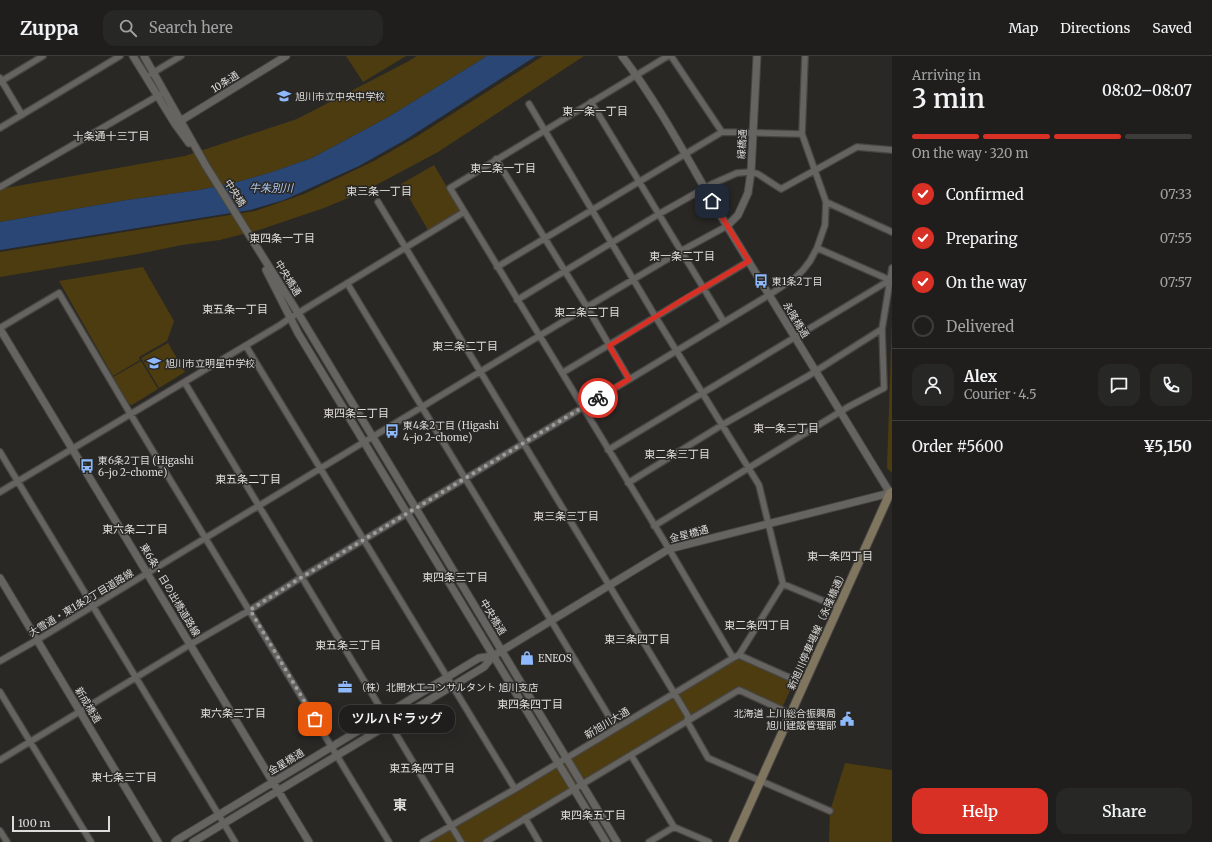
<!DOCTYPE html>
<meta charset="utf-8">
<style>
:root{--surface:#1f1e1c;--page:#272725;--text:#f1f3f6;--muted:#a1a2a3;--line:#3c3c3b;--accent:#d93025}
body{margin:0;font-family:Merriweather,"Noto Sans JP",serif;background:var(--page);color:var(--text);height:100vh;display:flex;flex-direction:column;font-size:15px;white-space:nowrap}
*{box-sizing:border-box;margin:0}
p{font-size:13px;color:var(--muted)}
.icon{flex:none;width:22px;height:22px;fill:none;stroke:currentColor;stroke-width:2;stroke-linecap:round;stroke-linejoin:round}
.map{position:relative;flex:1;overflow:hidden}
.side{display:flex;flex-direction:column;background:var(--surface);width:320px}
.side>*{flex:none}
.scale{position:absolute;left:12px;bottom:10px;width:98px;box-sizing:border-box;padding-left:4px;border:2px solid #dddcda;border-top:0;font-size:11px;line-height:14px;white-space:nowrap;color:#dddcda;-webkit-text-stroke:3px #292825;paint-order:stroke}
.pin{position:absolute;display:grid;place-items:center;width:34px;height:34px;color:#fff;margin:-17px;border-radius:8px;box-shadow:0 2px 6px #0006}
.courier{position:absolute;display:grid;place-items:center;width:40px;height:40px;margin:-20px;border:3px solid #d93025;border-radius:50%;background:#fff;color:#222;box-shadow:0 1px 5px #0007}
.bubble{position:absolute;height:28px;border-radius:12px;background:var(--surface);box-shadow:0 4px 16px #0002,0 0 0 1px var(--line);font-size:13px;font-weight:600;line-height:28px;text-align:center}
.overview em{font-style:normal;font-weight:600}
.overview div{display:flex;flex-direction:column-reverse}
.overview{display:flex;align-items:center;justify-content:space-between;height:68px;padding:0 20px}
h1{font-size:26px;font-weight:600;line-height:30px}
.bar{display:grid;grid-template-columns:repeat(4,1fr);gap:6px 4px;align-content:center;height:48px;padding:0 20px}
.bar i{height:5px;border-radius:3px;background:var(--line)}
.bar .active{background:var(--accent)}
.bar p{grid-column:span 4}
.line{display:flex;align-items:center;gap:10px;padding:0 20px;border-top:1px solid var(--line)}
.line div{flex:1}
.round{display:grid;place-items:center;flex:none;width:42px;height:42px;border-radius:12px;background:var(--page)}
ol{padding:0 20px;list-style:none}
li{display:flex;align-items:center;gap:12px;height:44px}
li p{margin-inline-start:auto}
li .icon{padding:4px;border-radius:50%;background:var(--accent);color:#fff;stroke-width:4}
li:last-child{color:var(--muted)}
li i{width:22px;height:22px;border:2px solid var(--line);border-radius:50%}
.cta{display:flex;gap:8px;margin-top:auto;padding:8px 20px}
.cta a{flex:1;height:46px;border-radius:12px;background:var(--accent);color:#fff;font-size:16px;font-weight:600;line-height:46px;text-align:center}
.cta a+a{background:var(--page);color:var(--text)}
header{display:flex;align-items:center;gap:24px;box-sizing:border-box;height:56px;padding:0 20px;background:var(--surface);border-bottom:1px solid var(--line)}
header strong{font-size:19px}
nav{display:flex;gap:22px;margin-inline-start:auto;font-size:14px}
.search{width:280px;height:36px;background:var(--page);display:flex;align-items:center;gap:10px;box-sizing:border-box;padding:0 14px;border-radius:12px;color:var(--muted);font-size:15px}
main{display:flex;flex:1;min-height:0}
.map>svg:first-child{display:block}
.green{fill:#4d3c0f}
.water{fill:#294675}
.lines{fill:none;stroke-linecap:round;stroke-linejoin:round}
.minor-casing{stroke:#474643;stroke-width:8}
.tertiary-casing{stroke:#474643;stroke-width:9}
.secondary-casing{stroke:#474643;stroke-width:10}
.minor{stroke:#666461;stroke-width:5.5}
.tertiary{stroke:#666461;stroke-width:7}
.secondary{stroke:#807660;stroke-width:8}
.done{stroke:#9e9d9b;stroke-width:4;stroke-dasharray:0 7.2}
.route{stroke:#d93025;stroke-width:5}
.labels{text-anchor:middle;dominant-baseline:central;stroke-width:3;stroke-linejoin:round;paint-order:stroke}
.street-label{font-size:10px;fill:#dddcda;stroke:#292825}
.poi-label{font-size:10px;fill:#dddcda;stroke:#292825;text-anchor:start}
.neighbourhood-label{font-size:11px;fill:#e0dedb;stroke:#292825}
.water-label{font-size:11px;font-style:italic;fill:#adcaf7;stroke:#292825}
.district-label{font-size:14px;font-weight:bold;fill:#e0dedb;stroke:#292825}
</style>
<header>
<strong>Zuppa</strong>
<div class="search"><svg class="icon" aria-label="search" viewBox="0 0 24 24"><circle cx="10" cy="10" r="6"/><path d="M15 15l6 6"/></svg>Search here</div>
<nav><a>Map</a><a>Directions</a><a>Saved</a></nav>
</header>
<main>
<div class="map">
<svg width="892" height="786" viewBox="0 0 892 786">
<rect width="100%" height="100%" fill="#292825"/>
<path class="green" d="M346,0h60l-43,26z
M417,0h70l-97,60 -22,12 -56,30 -43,15 -32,9 -38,8 -72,10 -127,22v-33l185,-33 112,-37 110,-57z
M543,0h41l-146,96 -73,39 -41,17 -65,22 -39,10 -38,5 -44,9 -138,23v-25l255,-41 49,-17 70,-33 42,-24z
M434,109l27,46 -33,19 -27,-46z
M143,211l31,54 -7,20 -28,16 1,3 -27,16 -54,-95z
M892,263v154l-5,-5z
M168,287l17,29 -26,16 -18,-30z
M141,305l17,28 -26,16 -3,-1 -16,-27z
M739,599l55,27 -12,26 -43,-18 -253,152h-63z
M845,707l47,7v72h-63l1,-31z"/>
<path class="water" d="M487,0h49l-131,84 -46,26 -75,34 -34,10 -250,40v-28l127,-22 72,-10 38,-8 32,-9 43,-15 56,-30 22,-12z"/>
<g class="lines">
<defs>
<path id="minor" d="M668,0l-218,132 219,361 64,109
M671,0l51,76 80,2
M151,18l30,-18
M0,22l22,37
M0,26l43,-26
M591,46l133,220
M529,48l126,212 104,169 24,99 -44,71
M0,72l120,-72
M496,103l91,148 42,72
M0,131l161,-93
M378,146l310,514 -1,5 21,37 122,53
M826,146l66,30
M817,192l73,32
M497,211l225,-135
M347,227l269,445
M517,244l142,-86 53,-30 25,-11 14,-1 7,2 23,15 76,-42 35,3
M0,272l59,-35 72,122 258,427
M246,290l269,443
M562,317l187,-112
M185,327l276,459
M608,394l282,-170
M0,396l235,390
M628,427l94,-58 86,-49 74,-47
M0,436l280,-167 10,-7 174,-106
M654,470l194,-119 36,-19 -2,-59 10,-61
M783,528l55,23
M0,605l37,-21 550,-333 94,-56 46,-25
M0,636l91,150
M631,699l43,72 35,15
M0,704l191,-116 59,-34 52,-33 467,-282 26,-17 8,-8 7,-9 7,-13 8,-23 1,-23 -24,-68 3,-78
M525,762l14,24
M0,775l7,11
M423,786l92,-53 218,-131 6,-3 65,29
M486,786l253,-152 52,24
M649,786l25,-15"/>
<path id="tertiary" d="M133,0l42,68 14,19
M144,0l62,110 92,147 319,529
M177,67l109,-67
M727,170l11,-11 10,-22 3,-21 6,-116
M266,214l32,63 308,509
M0,273l309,513
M0,522l158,264
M175,786l2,-2 302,-182 14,-2
M193,786l291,-175 9,-11 176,-107 221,-56c-55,-89 -109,-178 -163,-267 -34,-56 -65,-118 -105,-170"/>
<path id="secondary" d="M733,786l157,-349 2,-1"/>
</defs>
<use href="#minor" class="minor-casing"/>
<use href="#tertiary" class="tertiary-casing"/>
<use href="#secondary" class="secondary-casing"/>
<use href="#minor" class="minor"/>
<use href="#tertiary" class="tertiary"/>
<use href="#secondary" class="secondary"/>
</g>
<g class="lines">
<path class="done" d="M315,663l-65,-109 52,-33 296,-179"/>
<path class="route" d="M598,342l31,-19 -20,-33 70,-44 70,-41 -37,-60"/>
</g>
<defs>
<symbol id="school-bare" viewBox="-9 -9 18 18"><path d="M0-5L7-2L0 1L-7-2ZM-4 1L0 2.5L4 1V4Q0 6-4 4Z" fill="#8eb9fd" stroke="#292825" stroke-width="2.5" paint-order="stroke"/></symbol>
<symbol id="bus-bare" viewBox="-9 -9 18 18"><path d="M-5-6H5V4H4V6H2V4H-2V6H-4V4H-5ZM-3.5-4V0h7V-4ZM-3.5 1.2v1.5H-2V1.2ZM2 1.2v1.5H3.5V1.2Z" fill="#8eb9fd" stroke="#292825" stroke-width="2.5" paint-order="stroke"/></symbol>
<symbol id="shop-bare" viewBox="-9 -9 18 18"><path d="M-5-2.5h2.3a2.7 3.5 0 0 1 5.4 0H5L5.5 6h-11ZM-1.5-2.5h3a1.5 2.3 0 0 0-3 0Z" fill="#8eb9fd" stroke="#292825" stroke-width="2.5" paint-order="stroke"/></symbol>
<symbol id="office-bare" viewBox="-9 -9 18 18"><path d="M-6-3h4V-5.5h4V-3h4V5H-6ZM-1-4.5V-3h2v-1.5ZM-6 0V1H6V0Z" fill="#8eb9fd" stroke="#292825" stroke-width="2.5" paint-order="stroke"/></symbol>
<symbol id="civic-bare" viewBox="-9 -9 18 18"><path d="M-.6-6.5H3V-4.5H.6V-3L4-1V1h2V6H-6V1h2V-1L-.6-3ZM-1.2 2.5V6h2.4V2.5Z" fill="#8eb9fd" stroke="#292825" stroke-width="2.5" paint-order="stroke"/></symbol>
</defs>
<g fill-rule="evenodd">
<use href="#school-bare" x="274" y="30" width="20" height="20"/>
<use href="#bus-bare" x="751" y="215" width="20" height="20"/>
<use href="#school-bare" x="144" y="297" width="20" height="20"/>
<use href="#bus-bare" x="382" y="365" width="20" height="20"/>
<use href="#bus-bare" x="77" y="400" width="20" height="20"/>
<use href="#shop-bare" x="517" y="592" width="20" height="20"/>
<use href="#office-bare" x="335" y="621" width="20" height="20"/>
<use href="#civic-bare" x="837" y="653" width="20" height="20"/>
</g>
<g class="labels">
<g class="street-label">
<text transform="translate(225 26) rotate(-32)">10条通</text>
<text transform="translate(742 88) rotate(-87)">緑橋通</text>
<text transform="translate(235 137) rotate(58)">中央橋</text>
<text transform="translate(288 222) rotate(58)">中央橋通</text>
<text transform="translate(796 264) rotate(59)">永隆橋通</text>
<text transform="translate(689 478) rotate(-15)">金星橋通</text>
<text transform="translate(170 534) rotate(59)">東6条・日の出橋道路線</text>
<text transform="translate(81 547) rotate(-31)">大雪通・東1条2丁目道路線</text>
<text transform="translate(493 561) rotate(59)">中央橋通</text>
<text transform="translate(817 574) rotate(-66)">新旭川停車場線（永隆橋通）</text>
<text transform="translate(88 649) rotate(59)">新成橋通</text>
<text transform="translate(607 667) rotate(-31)">新旭川大通</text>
<text transform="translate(286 706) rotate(-31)">金星橋通</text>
</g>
<g class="poi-label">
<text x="295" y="40">旭川市立中央中学校</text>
<text x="772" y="225">東1条2丁目</text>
<text x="165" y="307">旭川市立明星中学校</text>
<text x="403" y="369">東4条2丁目 (Higashi<tspan x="403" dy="12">4-jo 2-chome)</tspan></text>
<text x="98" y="404">東6条2丁目 (Higashi<tspan x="98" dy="12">6-jo 2-chome)</tspan></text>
<text x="538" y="602">ENEOS</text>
<text x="356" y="631">（株）北開水工コンサルタント 旭川支店</text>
<text x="836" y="657" text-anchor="end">北海道 上川総合振興局<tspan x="836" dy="12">旭川建設管理部</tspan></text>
</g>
<g class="neighbourhood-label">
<text x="595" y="55">東一条一丁目</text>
<text x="111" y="80">十条通十三丁目</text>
<text x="503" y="112">東二条一丁目</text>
<text x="379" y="135">東三条一丁目</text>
<text x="282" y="182">東四条一丁目</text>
<text x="682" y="200">東一条二丁目</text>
<text x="235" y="253">東五条一丁目</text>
<text x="587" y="256">東二条二丁目</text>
<text x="465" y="290">東三条二丁目</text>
<text x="356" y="357">東四条二丁目</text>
<text x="786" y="372">東一条三丁目</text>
<text x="677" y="398">東二条三丁目</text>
<text x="248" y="423">東五条二丁目</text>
<text x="566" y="460">東三条三丁目</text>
<text x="135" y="473">東六条二丁目</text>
<text x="840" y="500">東一条四丁目</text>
<text x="455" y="521">東四条三丁目</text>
<text x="757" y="569">東二条四丁目</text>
<text x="637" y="583">東三条四丁目</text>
<text x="348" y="589">東五条三丁目</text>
<text x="530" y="648">東四条四丁目</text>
<text x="233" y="657">東六条三丁目</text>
<text x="422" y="712">東五条四丁目</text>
<text x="124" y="721">東七条三丁目</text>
<text x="593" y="759">東四条五丁目</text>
</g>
<g class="water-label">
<text x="271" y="132">牛朱別川</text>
</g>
<g class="district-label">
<text x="400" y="749">東</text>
</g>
</g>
</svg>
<div class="scale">100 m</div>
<div class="pin" style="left:315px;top:663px;background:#ea580c"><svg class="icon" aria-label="bag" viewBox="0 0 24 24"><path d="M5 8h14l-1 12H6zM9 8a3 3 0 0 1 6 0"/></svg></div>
<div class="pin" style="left:712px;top:145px;background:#1f2937"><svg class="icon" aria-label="home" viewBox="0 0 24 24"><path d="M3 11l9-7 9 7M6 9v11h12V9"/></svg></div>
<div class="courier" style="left:598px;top:342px"><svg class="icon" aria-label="bike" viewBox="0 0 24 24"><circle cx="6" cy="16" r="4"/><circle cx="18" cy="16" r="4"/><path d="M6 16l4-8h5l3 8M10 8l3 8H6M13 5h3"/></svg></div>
<div class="bubble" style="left:339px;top:649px;width:116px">ツルハドラッグ</div>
</div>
<section class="side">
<div class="overview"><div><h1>3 min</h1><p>Arriving in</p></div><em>08:02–08:07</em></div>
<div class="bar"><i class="active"></i><i class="active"></i><i class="active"></i><i></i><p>On the way · 320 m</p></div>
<ol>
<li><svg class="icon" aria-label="check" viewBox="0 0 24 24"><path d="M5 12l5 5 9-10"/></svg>Confirmed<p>07:33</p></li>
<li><svg class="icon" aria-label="check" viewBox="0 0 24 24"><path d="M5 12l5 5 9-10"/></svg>Preparing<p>07:55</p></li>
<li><svg class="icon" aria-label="check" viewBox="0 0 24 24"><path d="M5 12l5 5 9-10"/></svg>On the way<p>07:57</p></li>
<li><i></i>Delivered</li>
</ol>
<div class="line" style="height:72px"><a class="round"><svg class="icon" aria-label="person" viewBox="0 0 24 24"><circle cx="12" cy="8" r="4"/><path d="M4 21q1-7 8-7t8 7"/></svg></a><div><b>Alex</b><p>Courier · 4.5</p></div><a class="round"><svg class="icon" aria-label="chat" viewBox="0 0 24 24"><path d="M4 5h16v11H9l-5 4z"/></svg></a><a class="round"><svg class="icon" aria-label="phone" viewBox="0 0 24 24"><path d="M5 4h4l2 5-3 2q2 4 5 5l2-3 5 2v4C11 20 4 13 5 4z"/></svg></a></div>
<div class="line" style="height:52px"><div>Order #5600</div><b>¥5,150</b></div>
<div class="cta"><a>Help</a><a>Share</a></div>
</section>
</main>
